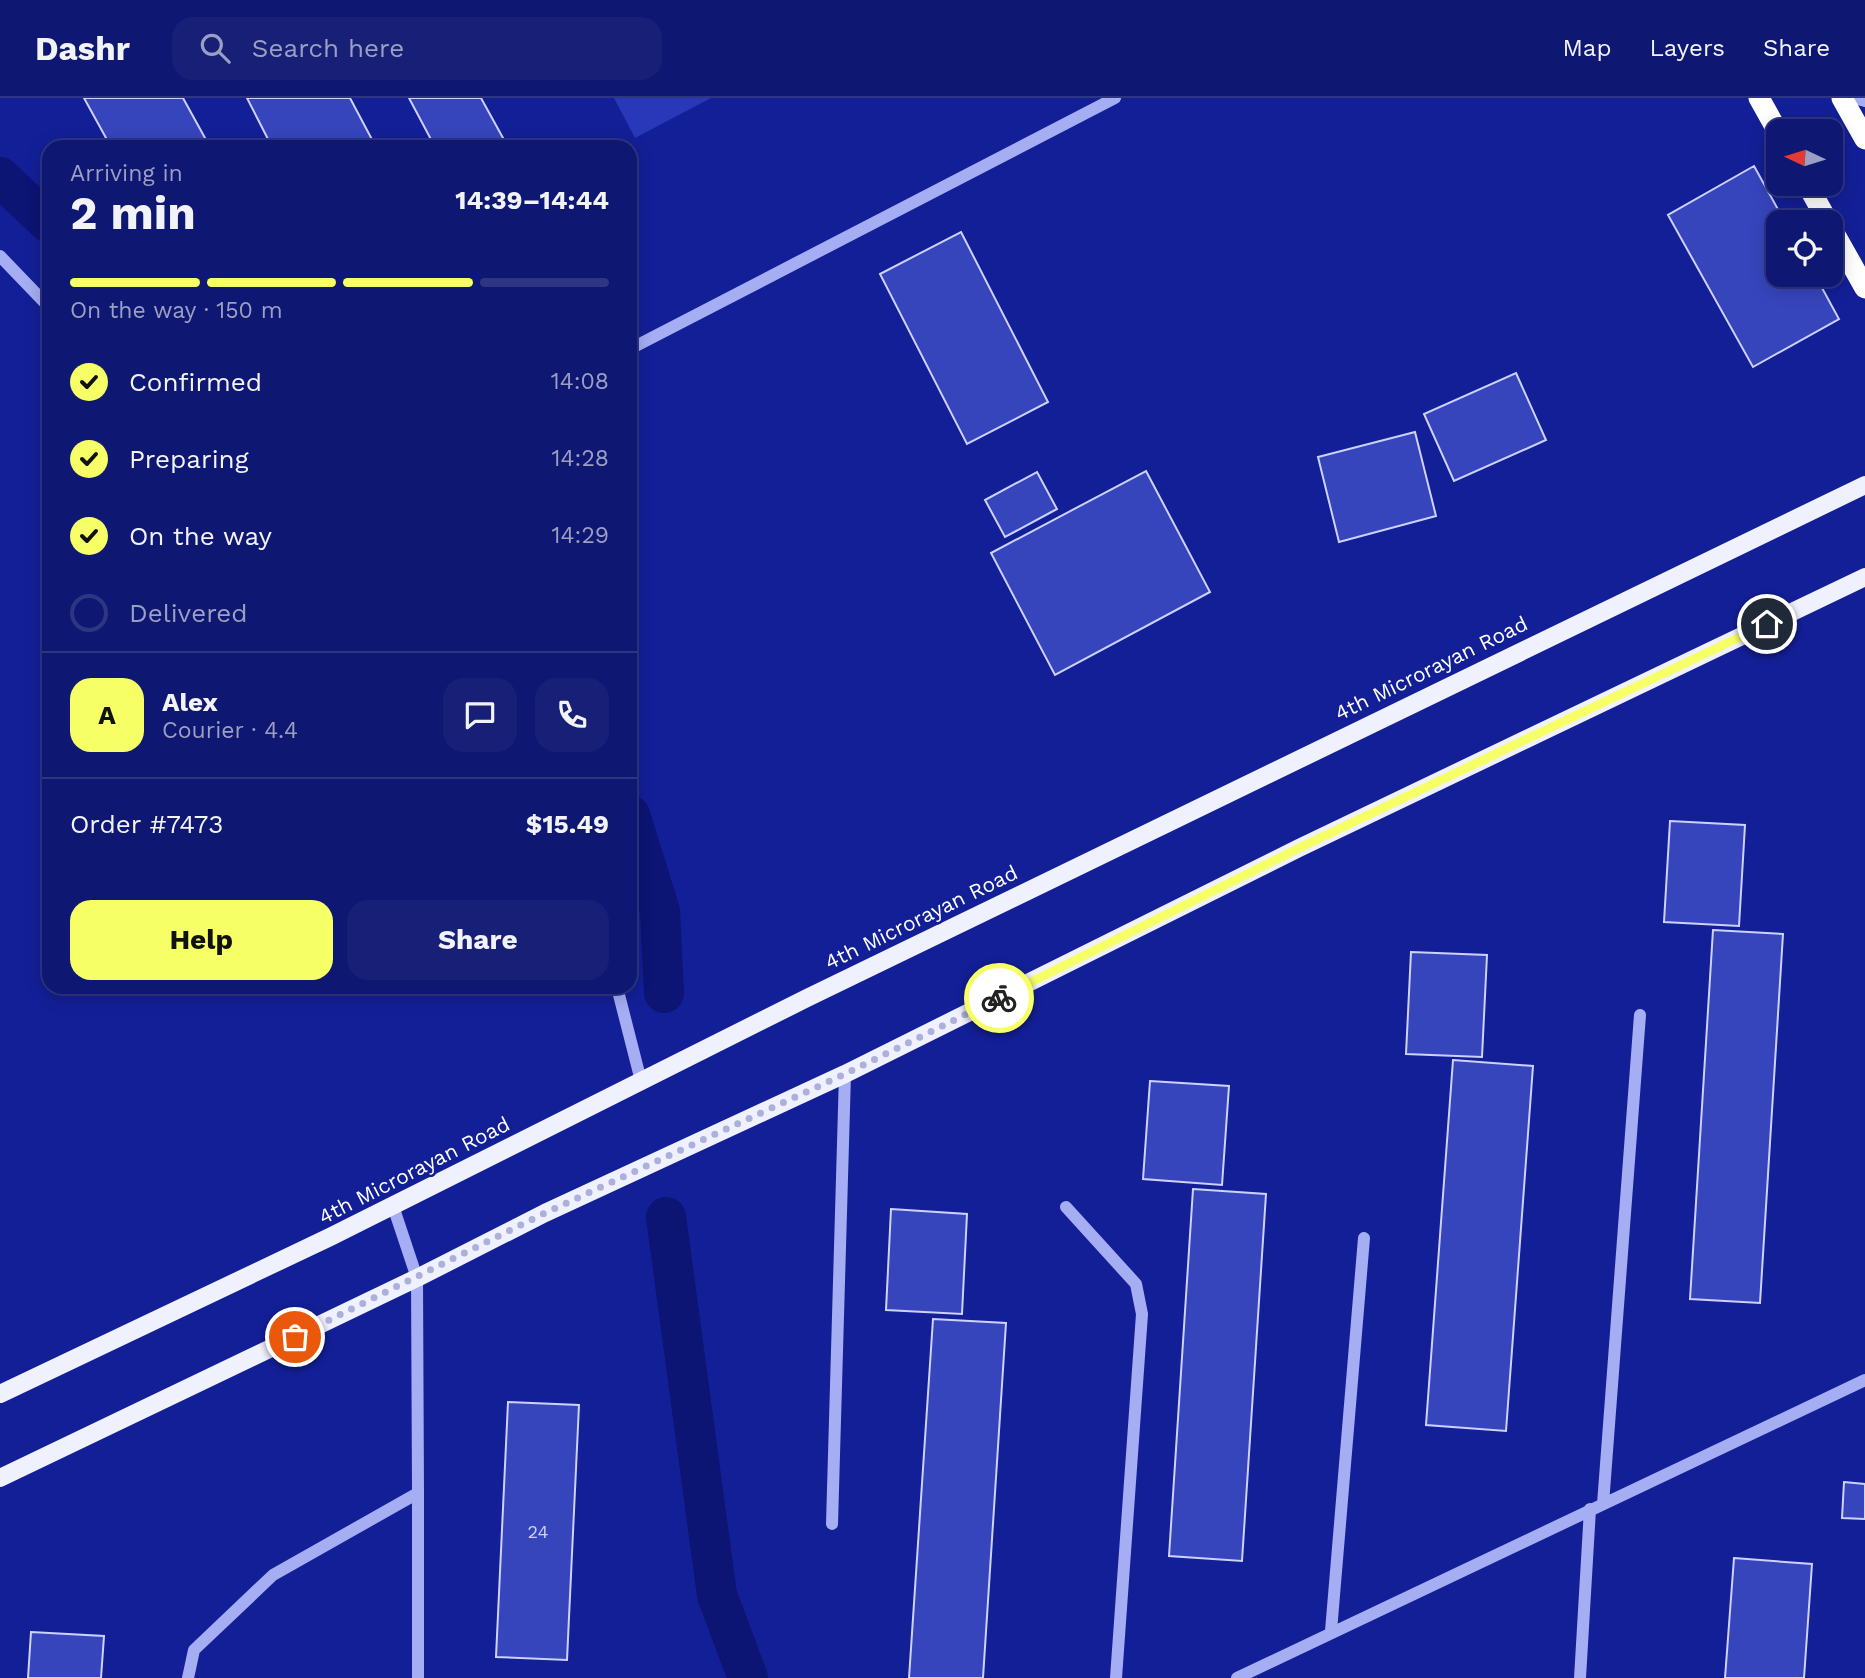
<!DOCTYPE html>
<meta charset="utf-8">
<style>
:root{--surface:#0e1771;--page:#172076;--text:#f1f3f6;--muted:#9b9fc3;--line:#2e3684;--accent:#f6ff66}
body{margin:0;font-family:"Work Sans",sans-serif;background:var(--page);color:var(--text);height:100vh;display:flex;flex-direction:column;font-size:26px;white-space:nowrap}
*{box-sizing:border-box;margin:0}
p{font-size:23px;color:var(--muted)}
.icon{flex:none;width:38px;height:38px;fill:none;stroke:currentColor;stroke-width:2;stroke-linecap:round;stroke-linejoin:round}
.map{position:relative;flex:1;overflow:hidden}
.details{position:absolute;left:42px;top:42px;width:595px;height:854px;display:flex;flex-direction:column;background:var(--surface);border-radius:21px;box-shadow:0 4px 18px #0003,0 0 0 2px var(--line)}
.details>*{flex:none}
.needle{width:46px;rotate:274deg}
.buttons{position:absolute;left:1766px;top:21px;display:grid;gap:14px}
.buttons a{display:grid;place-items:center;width:77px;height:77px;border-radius:14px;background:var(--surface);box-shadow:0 4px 18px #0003,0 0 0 2px var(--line);font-size:35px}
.pin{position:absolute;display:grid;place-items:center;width:60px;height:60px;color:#fff;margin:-30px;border:4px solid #fff;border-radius:50%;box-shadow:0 2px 7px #0007}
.courier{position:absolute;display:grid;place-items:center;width:70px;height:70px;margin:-35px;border:5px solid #f6ff66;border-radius:50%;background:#fff;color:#222;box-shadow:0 2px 9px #0007}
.head em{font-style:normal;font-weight:700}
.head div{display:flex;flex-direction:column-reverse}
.head{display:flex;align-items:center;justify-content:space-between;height:119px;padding:0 28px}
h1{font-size:46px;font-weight:700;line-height:52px}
.bar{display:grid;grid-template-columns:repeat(4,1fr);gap:10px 7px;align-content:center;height:84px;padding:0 28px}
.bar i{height:9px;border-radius:5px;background:var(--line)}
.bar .current{background:var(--accent)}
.bar p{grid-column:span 4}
.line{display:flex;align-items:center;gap:18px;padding:0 28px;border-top:2px solid var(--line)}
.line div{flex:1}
.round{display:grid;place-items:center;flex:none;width:74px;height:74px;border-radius:21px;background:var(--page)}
ol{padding:0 28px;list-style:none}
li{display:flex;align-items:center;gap:21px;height:77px}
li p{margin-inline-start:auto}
li .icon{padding:7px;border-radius:50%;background:var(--accent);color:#111;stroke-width:4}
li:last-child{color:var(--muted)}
li i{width:38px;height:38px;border:4px solid var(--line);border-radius:50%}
.button{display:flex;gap:14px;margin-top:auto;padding:14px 28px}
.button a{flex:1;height:80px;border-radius:21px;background:var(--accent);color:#111;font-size:28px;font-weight:700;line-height:80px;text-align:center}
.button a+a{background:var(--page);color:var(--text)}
header{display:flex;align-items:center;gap:42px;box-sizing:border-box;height:98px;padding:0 35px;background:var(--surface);border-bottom:2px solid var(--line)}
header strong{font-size:33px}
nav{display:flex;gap:38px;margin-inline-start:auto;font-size:24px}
.search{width:490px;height:63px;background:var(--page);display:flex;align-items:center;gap:18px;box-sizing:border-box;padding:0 24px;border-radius:21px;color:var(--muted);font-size:26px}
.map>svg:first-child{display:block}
.green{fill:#2938b8}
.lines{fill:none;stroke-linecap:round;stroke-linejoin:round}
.canal{stroke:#0c1474;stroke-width:40}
.building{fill:#3745bd;stroke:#ccd2fd;stroke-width:2}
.minor{stroke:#a5adf3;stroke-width:12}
.major{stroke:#f0f1ff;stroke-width:18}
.highway{stroke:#fff;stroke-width:21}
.done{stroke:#acb1db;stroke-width:7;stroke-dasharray:0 12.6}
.route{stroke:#f6ff66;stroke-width:9}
.labels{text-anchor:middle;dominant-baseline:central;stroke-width:5;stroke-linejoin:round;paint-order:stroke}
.number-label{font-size:18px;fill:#cdd0ee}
.street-label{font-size:21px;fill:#fff;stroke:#131f97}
</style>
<header>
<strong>Dashr</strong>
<div class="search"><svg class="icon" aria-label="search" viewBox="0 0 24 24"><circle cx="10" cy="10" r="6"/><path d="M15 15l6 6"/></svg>Search here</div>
<nav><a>Map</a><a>Layers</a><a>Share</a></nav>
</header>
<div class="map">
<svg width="1865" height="1580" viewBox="0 0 1865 1580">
<rect width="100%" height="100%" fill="#131f97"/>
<path class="green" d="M614,0h97l-76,40z"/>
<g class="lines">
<path class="canal" d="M0,79l49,46
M630,717l30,96 4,82
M666,1119l51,378 31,83"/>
</g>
<path class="building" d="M84,0h99l27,49h-66l-3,-5 -10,5h-20z
M247,0h103l26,49h-104z
M409,0h72l27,49h-73z
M1754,68l31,56h-7v53h37l24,44 -86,48 -85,-152z
M961,134l87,170 -81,42 -87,-170z
M1516,275l30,67 -92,41 -30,-67z
M1415,334l21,84 -97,26 -21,-85z
M1146,373l64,121 -155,83 -64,-122z
M1037,374l20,37 -52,28 -20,-37z
M1670,723l75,4 -6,101 -75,-4z
M1713,832l70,4 -23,369 -70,-4z
M1411,854l76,3 -5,102 -76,-3z
M1453,962l80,6 -27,365 -80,-6z
M1150,983l79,5 -7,99 -79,-6z
M1193,1091l73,5 -24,367 -73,-5z
M891,1111l76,5 -5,100 -76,-4z
M933,1221l73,4 -23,355h-74z
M508,1304l71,3 -12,255 -71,-3z
M1844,1384l21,2v35l-23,-1z
M1734,1460l78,6 -8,114h-79z
M31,1534l73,4 -3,42h-73z"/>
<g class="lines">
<path class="minor" d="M1854,0l11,3
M0,158l49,51
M630,251l485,-251
M617,889l24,94
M1066,1109l70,77 6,30 -26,364
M1603,1406l37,-489
M832,1426l13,-450
M1331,1533l33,-393
M188,1580l6,-28 79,-75 145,-82 -1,-215 -24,-72
M418,1580v-185
M1237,1580l628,-298
M1580,1580l10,-169"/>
<path class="major" d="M0,1296l330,-157 477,-239 1058,-513
M0,1380l417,-200 128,-65 300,-139 454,-226 566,-271"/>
<path class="highway" d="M1759,0l19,34
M1842,0l23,41
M1807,86l21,38
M1830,128l35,62"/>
</g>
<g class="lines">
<path class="done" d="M295,1239l250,-124 300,-139 154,-76"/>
<path class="route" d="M999,900l300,-150 468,-224"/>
</g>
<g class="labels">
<g class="number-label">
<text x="538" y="1433">24</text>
</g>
<g class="street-label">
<text transform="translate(1431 570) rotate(-26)">4th Microrayan Road</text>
<text transform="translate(921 819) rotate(-26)">4th Microrayan Road</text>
<text transform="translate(414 1072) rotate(-27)">4th Microrayan Road</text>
</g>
</g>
</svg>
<div class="buttons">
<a><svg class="needle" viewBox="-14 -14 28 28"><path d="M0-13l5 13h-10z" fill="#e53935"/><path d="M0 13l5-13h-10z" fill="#9b9fc3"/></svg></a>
<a><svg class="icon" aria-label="locate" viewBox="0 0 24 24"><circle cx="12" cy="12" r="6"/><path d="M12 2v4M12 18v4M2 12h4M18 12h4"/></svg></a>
</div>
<div class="pin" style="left:295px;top:1239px;background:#ea580c"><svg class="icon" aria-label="bag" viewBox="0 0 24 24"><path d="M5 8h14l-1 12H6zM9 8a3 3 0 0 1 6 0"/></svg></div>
<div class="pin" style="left:1767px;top:526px;background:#1f2937"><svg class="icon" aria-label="home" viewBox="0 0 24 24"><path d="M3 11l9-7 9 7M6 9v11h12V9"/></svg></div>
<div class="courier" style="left:999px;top:900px"><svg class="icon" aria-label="bike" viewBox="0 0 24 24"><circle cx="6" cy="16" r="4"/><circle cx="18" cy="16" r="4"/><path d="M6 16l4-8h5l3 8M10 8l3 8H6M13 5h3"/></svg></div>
<section class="details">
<div class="head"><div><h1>2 min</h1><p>Arriving in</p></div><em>14:39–14:44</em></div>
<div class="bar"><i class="current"></i><i class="current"></i><i class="current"></i><i></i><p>On the way · 150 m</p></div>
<ol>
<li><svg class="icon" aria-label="check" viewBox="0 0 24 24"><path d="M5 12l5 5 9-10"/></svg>Confirmed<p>14:08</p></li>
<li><svg class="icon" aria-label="check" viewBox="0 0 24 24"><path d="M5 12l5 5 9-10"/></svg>Preparing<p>14:28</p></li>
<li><svg class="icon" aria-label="check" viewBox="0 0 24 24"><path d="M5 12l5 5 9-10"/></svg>On the way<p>14:29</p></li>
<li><i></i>Delivered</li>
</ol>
<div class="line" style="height:126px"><b class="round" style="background:var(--accent);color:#111">A</b><div><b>Alex</b><p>Courier · 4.4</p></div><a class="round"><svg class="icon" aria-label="chat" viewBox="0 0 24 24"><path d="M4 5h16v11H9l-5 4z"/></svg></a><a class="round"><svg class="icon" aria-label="phone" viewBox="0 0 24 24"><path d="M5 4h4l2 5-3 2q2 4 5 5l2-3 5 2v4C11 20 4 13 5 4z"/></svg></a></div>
<div class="line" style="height:91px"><div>Order #7473</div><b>$15.49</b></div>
<div class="button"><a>Help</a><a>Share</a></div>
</section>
</div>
